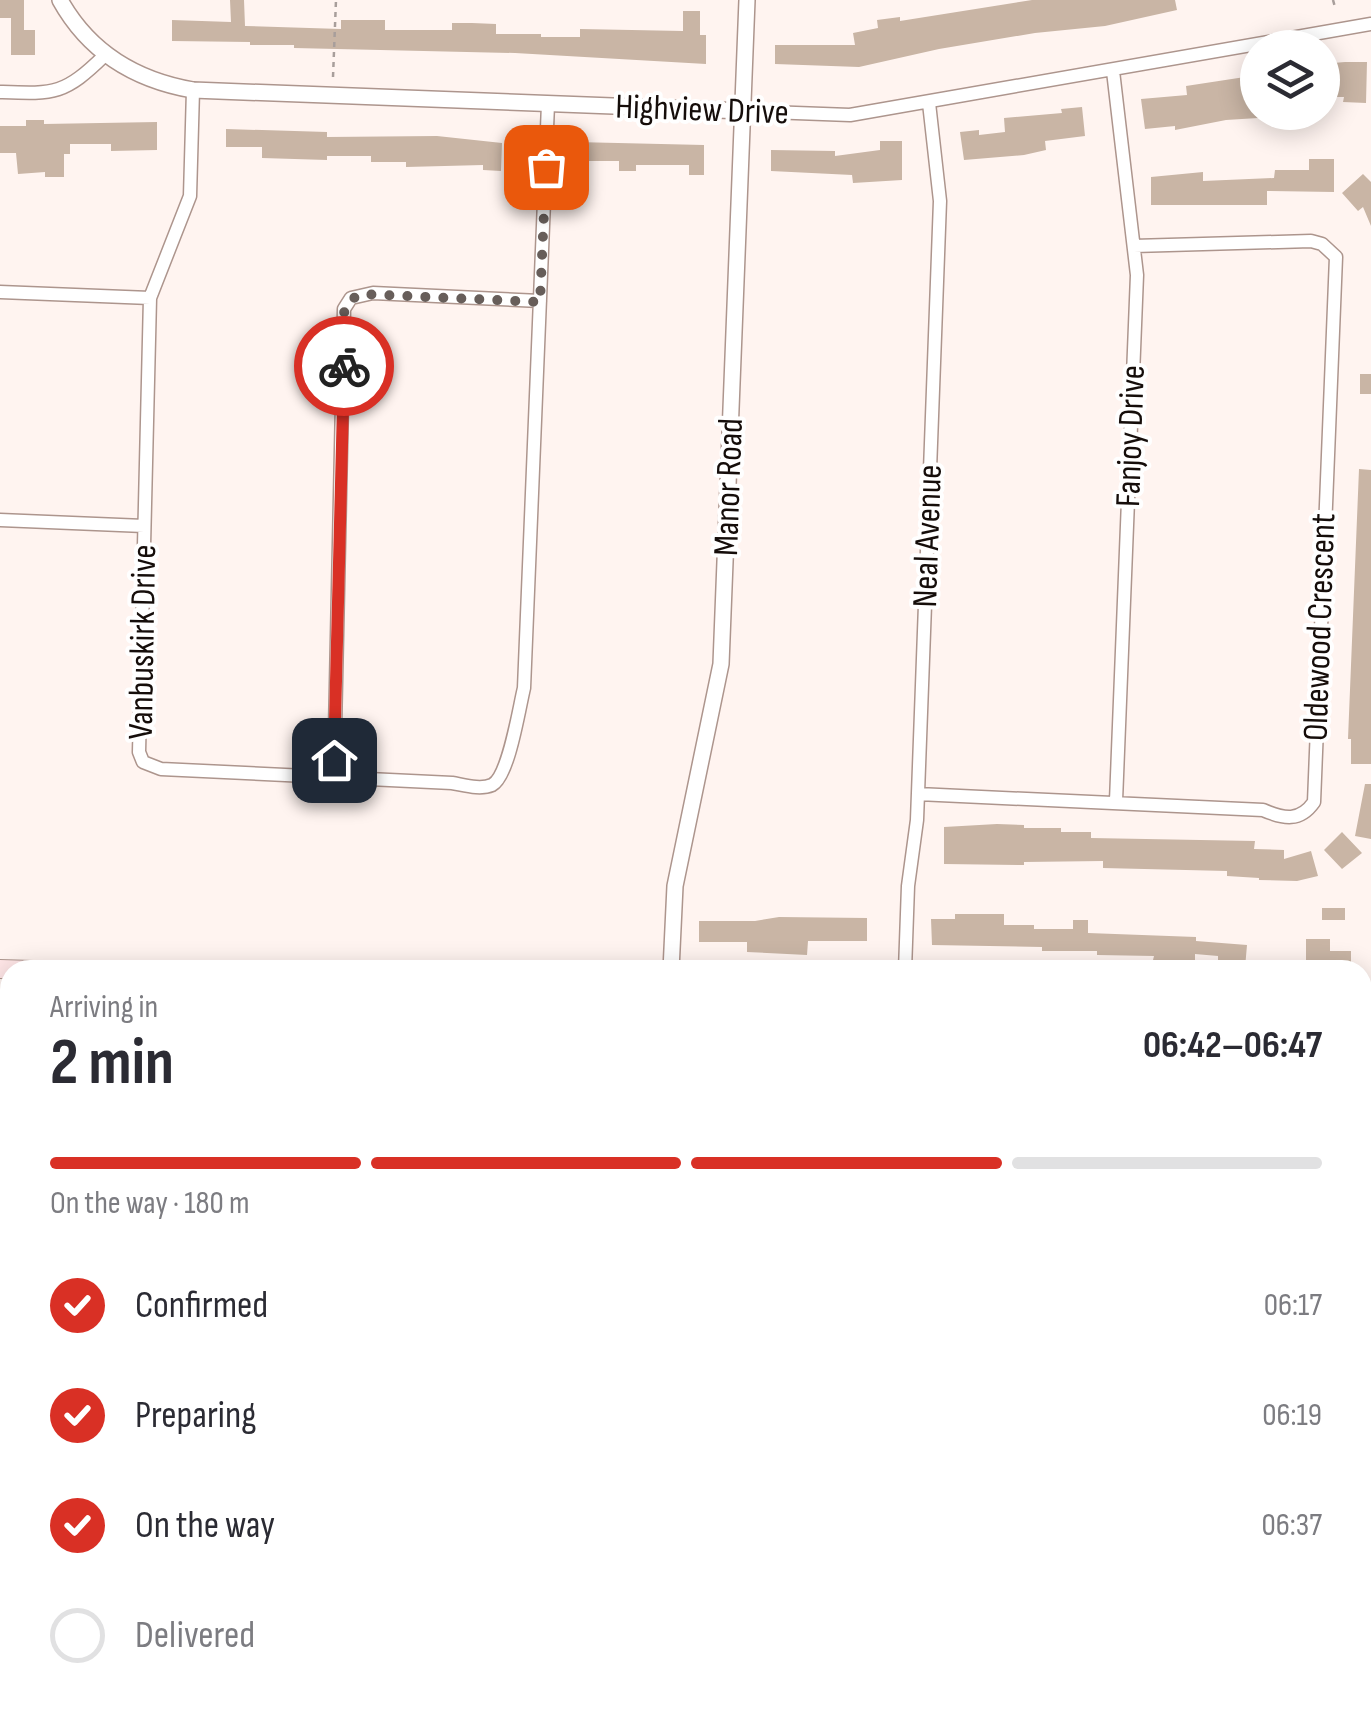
<!DOCTYPE html>
<meta charset="utf-8">
<style>
:root{--surface:#fff;--page:#f7f7f7;--text:#2b2b33;--muted:#7c7c81;--line:#e1e1e2;--accent:#d93025}
body{margin:0;font-family:"Sofia Sans Condensed",sans-serif;background:var(--page);color:var(--text);height:100vh;display:flex;flex-direction:column;font-size:38px;white-space:nowrap}
*{box-sizing:border-box;margin:0}
p{font-size:32px;color:var(--muted)}
.icon{flex:none;width:55px;height:55px;fill:none;stroke:currentColor;stroke-width:2;stroke-linecap:round;stroke-linejoin:round}
.map{position:relative;flex:1;overflow:hidden}
.details{position:absolute;left:0px;top:960px;width:1372px;height:752px;display:flex;flex-direction:column;background:var(--surface);border-radius:30px 30px 0 0;box-shadow:0 5px 25px #0003}
.details>*{flex:none}
.buttons{position:absolute;left:1240px;top:30px;display:grid;gap:20px}
.buttons a{display:grid;place-items:center;width:100px;height:100px;border-radius:50%;background:var(--surface);box-shadow:0 5px 25px #0003;font-size:50px}
.pin{position:absolute;display:grid;place-items:center;width:85px;height:85px;color:#fff;margin:-42px;border-radius:20px;box-shadow:0 5px 15px #0006}
.courier{position:absolute;display:grid;place-items:center;width:100px;height:100px;margin:-50px;border:8px solid #d93025;border-radius:50%;background:#fff;color:#222;box-shadow:0 2px 12px #0007}
.headline em{font-style:normal;font-weight:700}
.headline div{display:flex;flex-direction:column-reverse}
.headline{display:flex;align-items:center;justify-content:space-between;height:170px;padding:0 50px}
h1{font-size:65px;font-weight:700;line-height:75px}
.bar{display:grid;grid-template-columns:repeat(4,1fr);gap:15px 10px;align-content:center;height:120px;padding:0 50px}
.bar i{height:12px;border-radius:8px;background:var(--line)}
.bar .current{background:var(--accent)}
.bar p{grid-column:span 4}
ol{padding:0 50px;list-style:none}
li{display:flex;align-items:center;gap:30px;height:110px}
li p{margin-inline-start:auto}
li .icon{padding:10px;border-radius:50%;background:var(--accent);color:#fff;stroke-width:4}
li:last-child{color:var(--muted)}
li i{width:55px;height:55px;border:5px solid var(--line);border-radius:50%}
.map>svg:first-child{display:block}
.building{fill:#c9b5a5}
.lines{fill:none;stroke-linecap:round;stroke-linejoin:round}
.minor-casing{stroke:#ad958d;stroke-width:15}
.tertiary-casing{stroke:#ad958d;stroke-width:18}
.secondary-casing{stroke:#ad958d;stroke-width:20}
.path{stroke:#a89e9b;stroke-width:2.5;stroke-dasharray:5 5;stroke-linecap:butt}
.minor{stroke:#fff;stroke-width:12}
.tertiary{stroke:#fff;stroke-width:15}
.secondary{stroke:#ffe6e7;stroke-width:18}
.done{stroke:#675e5a;stroke-width:10;stroke-dasharray:0 18}
.route{stroke:#d93025;stroke-width:12}
.labels{text-anchor:middle;dominant-baseline:central;stroke-width:8;stroke-linejoin:round;paint-order:stroke}
.street-label{font-size:35px;fill:#150d0a;stroke:#fff}
</style>
<div class="map">
<svg width="1371" height="1712" viewBox="0 0 1371 1712">
<rect width="100%" height="100%" fill="#fff4f0"/>
<path class="building" d="M0,0h24v30h11v25h-24v-37h-11z
M230,0h14l1,26 96,3v-9h44v10h67v-7h20l24,1v10h45v3h39v-8l103,2v-20h17v24h6v29l-191,-11 -221,-5v-3h-44v-3l-78,-1v-21l59,2z
M1032,0h143l2,10 -72,16 -70,7 -96,16 -80,18 -84,-3v-19h80l-2,-12 25,-5 -1,-8 23,-3v4z
M1345,62h22l-1,41 -23,-1 1,-5h-22v-33z
M1258,75v43l-32,2 -51,10v-4l-30,3 -4,-30 46,-4 -1,-9z
M1082,107l3,29 -40,5 1,9 -22,5 -60,5 -4,-28 19,-2v5l26,-3 -1,-14 58,-5 -1,-4z
M26,120h18v4l113,-2v28l-46,1v-7h-41v10h-6v23h-19v-5l-27,2 -2,-21h-16v-27h26z
M226,129l101,3v5l110,-1 65,7 -1,28 -18,-1v-5l-77,2v-5h-35v-6h-44v4l-65,-2v-11h-36z
M880,141h22v39l-49,3 -1,-8 -81,-4v-21l64,1v5l45,-6z
M575,142l129,3v30h-15v-10h-53v6h-17v-10h-44z
M1309,159h25v33l-67,-1v14h-116v-28l52,-5v9l71,-3 1,-8h34z
M1363,174l8,8v44l-8,-19 -5,4 -16,-18z
M1360,374h11v20h-11z
M1359,469l12,1v294h-20v-25h-3z
M1365,784h6v55l-16,-3z
M997,824l27,1v3h37v4h30v6l164,3 -1,8 30,1v9l27,-8 7,25 -21,5 -38,-1v-2l-32,-2v-5l-124,-3v-7l-79,1v3l-80,-1v-37z
M1342,832l20,21 -20,16 -18,-19z
M1322,908h23v12h-23z
M955,914h49v11h30v4h39v-9h15v13l108,4v4l51,4 -2,23 -27,-2v-10l-23,-2v7l-42,-1 1,-4 -57,-1v-4h-55v-4l-110,-2 -1,-26h24z
M779,917l88,1v23h-59l-1,14 -60,-3v-10h-48v-21h56z
M1306,939h24v12h21v14l-45,5z"/>
<g class="lines">
<defs>
<path id="minor" d="M1113,71l24,204 -21,526
M193,90l-3,106 -40,102 -11,454 4,10 18,7 291,14c12,2 28,7 40,2 17,-9 27,-77 32,-97l24,-584
M0,92c55,2 64,3 105,-37
M744,111l106,4 521,-91
M0,292l150,6
M0,520l144,6
M334,776l10,-467 7,-11 22,-5 167,8
M918,794l345,16c21,9 37,12 51,-8l22,-545 -14,-13 -11,-3 -177,5
M905,970l3,-84 9,-66 23,-619 -11,-98
M1362,1423l9,1
M1362,1631l9,1
M224,1702v10
M414,1702v10
M617,1702v10
M1139,1702l2,10
M30,1712v-10
M827,1712l1,-10"/>
<path id="tertiary" d="M60,0c29,52 75,80 133,90l551,21
M671,970l4,-84 46,-222 26,-664"/>
<path id="secondary" d="M0,969l33,1
M1362,1036l9,1"/>
</defs>
<use href="#minor" class="minor-casing"/>
<use href="#tertiary" class="tertiary-casing"/>
<use href="#secondary" class="secondary-casing"/>
<path class="path" d="M1333,0l2,7
M333,77l3,-77
M1165,1702l3,10"/>
<use href="#minor" class="minor"/>
<use href="#tertiary" class="tertiary"/>
<use href="#secondary" class="secondary"/>
</g>
<g class="lines">
<path class="done" d="M344,366c0,-25 -11,-60 17,-72l179,8 6,-135"/>
<path class="route" d="M334,760l10,-394"/>
</g>
<g class="labels">
<g class="street-label">
<text transform="translate(702 110) rotate(2)">Highview Drive</text>
<text transform="translate(1131 436) rotate(-88)">Fanjoy Drive</text>
<text transform="translate(729 487) rotate(-88)">Manor Road</text>
<text transform="translate(928 536) rotate(-88)">Neal Avenue</text>
<text transform="translate(1320 627) rotate(-88)">Oldewood Crescent</text>
<text transform="translate(143 642) rotate(-89)">Vanbuskirk Drive</text>
</g>
</g>
</svg>
<div class="buttons">
<a><svg class="icon" aria-label="layers" viewBox="0 0 24 24"><path d="M12 4l9 5-9 5-9-5zM3 14l9 5 9-5"/></svg></a>
</div>
<div class="pin" style="left:546px;top:167px;background:#ea580c"><svg class="icon" aria-label="bag" viewBox="0 0 24 24"><path d="M5 8h14l-1 12H6zM9 8a3 3 0 0 1 6 0"/></svg></div>
<div class="pin" style="left:334px;top:760px;background:#1f2937"><svg class="icon" aria-label="home" viewBox="0 0 24 24"><path d="M3 11l9-7 9 7M6 9v11h12V9"/></svg></div>
<div class="courier" style="left:344px;top:366px"><svg class="icon" aria-label="bike" viewBox="0 0 24 24"><circle cx="6" cy="16" r="4"/><circle cx="18" cy="16" r="4"/><path d="M6 16l4-8h5l3 8M10 8l3 8H6M13 5h3"/></svg></div>
<section class="details">
<div class="headline"><div><h1>2 min</h1><p>Arriving in</p></div><em>06:42–06:47</em></div>
<div class="bar"><i class="current"></i><i class="current"></i><i class="current"></i><i></i><p>On the way · 180 m</p></div>
<ol>
<li><svg class="icon" aria-label="check" viewBox="0 0 24 24"><path d="M5 12l5 5 9-10"/></svg>Confirmed<p>06:17</p></li>
<li><svg class="icon" aria-label="check" viewBox="0 0 24 24"><path d="M5 12l5 5 9-10"/></svg>Preparing<p>06:19</p></li>
<li><svg class="icon" aria-label="check" viewBox="0 0 24 24"><path d="M5 12l5 5 9-10"/></svg>On the way<p>06:37</p></li>
<li><i></i>Delivered</li>
</ol>
</section>
</div>
